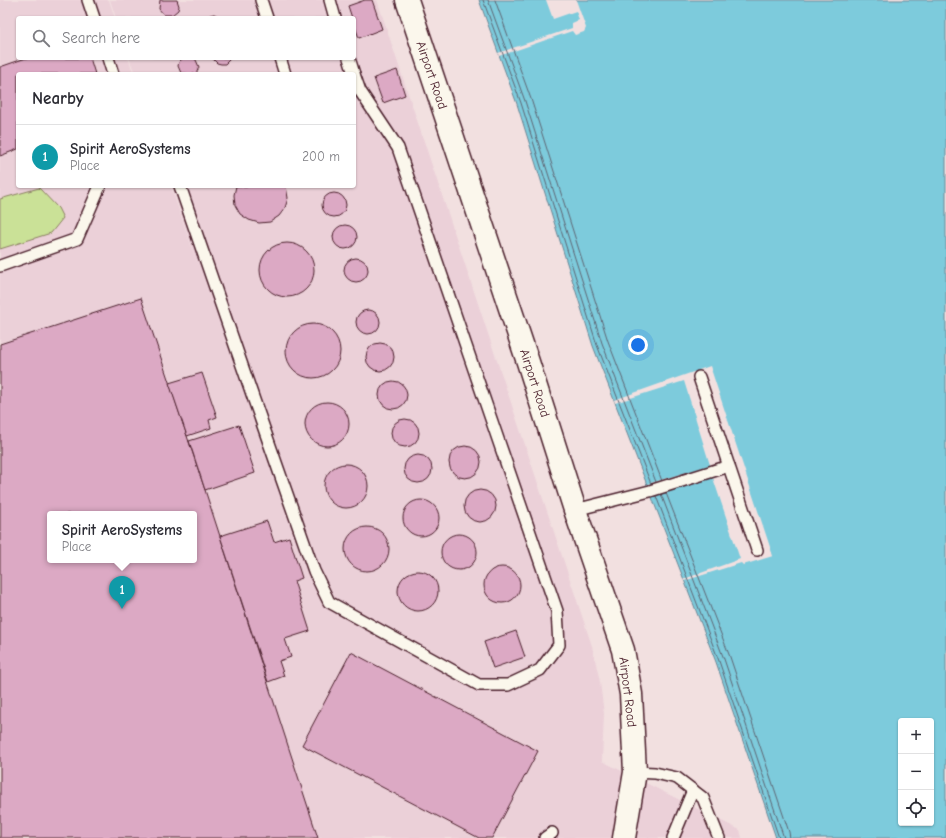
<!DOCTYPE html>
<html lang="en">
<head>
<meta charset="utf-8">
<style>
  :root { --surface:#fff; --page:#f2f2f3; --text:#2b2b33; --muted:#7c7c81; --line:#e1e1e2; --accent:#1a73e8 }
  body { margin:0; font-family:"Comic Neue",sans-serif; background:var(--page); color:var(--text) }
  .controls { position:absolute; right:12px; bottom:12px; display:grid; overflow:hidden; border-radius:4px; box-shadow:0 1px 3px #0004 }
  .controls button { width:36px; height:36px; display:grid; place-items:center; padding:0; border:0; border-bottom:1px solid var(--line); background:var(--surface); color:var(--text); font:20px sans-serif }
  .you { position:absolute; left:638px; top:345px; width:14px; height:14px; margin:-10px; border:3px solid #fff; border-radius:50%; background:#1a73e8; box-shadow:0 0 0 6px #1a73e833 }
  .badge { display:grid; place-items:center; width:26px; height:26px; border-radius:50%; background:var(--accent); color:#fff; font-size:13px; font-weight:700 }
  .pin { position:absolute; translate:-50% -33px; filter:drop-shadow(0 1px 2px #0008) }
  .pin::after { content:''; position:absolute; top:21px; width:14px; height:12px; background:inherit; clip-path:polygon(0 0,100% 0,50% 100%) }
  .popup { position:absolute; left:47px; top:511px; width:150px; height:52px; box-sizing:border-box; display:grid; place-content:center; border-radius:4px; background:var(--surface); filter:drop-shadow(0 1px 3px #0005); font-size:13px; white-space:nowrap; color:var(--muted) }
  .popup b { font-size:15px; color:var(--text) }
  .popup::after { content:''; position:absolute; left:50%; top:100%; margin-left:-8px; border:8px solid transparent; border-top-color:var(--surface) }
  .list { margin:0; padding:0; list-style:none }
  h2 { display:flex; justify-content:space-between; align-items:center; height:52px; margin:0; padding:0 16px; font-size:17px }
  h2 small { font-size:13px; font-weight:400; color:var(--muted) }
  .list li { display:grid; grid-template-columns:26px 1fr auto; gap:12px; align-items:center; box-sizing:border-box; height:64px; padding:0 16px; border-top:1px solid var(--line) }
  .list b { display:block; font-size:15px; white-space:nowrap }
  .list p { margin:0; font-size:13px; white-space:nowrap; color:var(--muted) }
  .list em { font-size:13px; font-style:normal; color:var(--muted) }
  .icon { flex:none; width:22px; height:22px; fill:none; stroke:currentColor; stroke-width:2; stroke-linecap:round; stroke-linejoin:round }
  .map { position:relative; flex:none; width:946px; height:838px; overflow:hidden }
  .search { position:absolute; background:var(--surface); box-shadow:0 1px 3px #0004; left:16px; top:16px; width:340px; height:44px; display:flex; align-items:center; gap:10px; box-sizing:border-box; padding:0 14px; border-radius:4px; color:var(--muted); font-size:15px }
  .panel { position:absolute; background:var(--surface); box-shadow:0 1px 3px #0004; left:16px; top:72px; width:340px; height:116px; border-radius:4px }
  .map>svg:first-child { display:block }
  .built { fill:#ebd0d8; fill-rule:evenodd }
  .green { fill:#cae197; stroke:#8a8061 }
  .water { fill:#7dcbdc; stroke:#698695; fill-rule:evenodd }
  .pier { fill:#f2e0e0 }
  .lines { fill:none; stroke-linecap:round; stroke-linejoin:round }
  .shore { stroke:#5e6472; stroke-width:1 }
  .building { fill:#dca9c4; stroke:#4a1f2b; fill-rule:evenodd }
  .service-casing { stroke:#4a1f2b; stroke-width:14 }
  .tertiary-casing { stroke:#4a1f2b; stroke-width:25 }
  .service { stroke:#fbf7ec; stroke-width:11 }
  .tertiary { stroke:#fbf7ec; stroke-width:22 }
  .labels { text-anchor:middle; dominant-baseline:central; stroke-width:3.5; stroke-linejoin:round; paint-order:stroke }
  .street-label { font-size:13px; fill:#4a1f2b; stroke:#fbf7ec }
</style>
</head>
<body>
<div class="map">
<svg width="946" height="838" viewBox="0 0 946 838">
  <rect width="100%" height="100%" fill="#f2e0e0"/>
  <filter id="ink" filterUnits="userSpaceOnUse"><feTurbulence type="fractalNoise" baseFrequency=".025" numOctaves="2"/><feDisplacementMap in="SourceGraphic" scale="8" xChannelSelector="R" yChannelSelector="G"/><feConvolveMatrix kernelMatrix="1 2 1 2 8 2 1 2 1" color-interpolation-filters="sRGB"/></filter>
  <g filter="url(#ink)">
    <path class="built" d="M0 0H109L115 18H18V58H128L134 74H18V186H171L198 266 172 186H354V74H135L129 58H354V18H116L110 0H377L592 646 600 682 604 714 602 761 740 830 742 838H0ZM50 514H194V560H50Z"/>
    <path class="green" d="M39 188 58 208 63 218 51 233 0 249V199Z"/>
    <path class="water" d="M479 0H946V838H776L716 662 593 346 517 104ZM901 721H931V823H901Z"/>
    <g class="pier">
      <path d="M546 0H576L586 28 584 32 575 35 572 31 499 56 498 53 572 28V23L579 20 576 11 553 19Z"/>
      <path d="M710 366 773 556 743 565 741 563 684 581V579L740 559 713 478 652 497 647 484 710 465 684 381 615 403 614 400Z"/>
    </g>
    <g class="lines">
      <g class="shore">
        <path d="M483 0 521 103 597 345 651 484"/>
        <path d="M488 0 525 101 602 343 656 482"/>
        <path d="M495 0 531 99 608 341 662 481"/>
        <path d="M666 493 730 657 789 832 790 838"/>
        <path d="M661 494 724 659 784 838"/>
        <path d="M656 496 719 661 779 838"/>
      </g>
    </g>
    <g class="building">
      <path d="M160 0H177L179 6 178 10 172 15H164L159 9Z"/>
      <path d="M365 0H372L382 29 359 38 354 24V18H352L348 6Z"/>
      <path d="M214 14 222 18H206L210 15Z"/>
      <path d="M26 58H90L95 74H18V149L0 156V67Z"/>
      <path d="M183 58H194L196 60 199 67 196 74 181 73 178 66 179 62Z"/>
      <path d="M212 58H231L225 64H221L217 63Z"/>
      <path d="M397 70 405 95 383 103 374 78Z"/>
      <path d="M236 186H286L288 198 285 208 279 216 270 222 259 223 249 220 240 214 235 205 234 195Z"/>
      <circle cx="334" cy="205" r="12"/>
      <circle cx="345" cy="237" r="12"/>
      <circle cx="287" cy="270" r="27"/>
      <circle cx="356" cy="270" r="12"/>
      <path d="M141 298 205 490 318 838H0V344ZM50 514H194V560H50Z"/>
      <circle cx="368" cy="322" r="12"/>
      <circle cx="313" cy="351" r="27"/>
      <circle cx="380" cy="357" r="14"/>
      <path d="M202 373 217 417 209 420 211 428 187 436 169 383Z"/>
      <circle cx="393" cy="395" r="14"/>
      <circle cx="327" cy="424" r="22"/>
      <circle cx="405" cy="433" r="14"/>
      <path d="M239 425 255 473 205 490 189 441Z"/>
      <circle cx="465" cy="462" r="16"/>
      <circle cx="418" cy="469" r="14"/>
      <circle cx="346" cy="486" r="22"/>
      <circle cx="480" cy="506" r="16"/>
      <circle cx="421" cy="518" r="18"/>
      <path d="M267 521 274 542 289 537 302 578 294 581 310 631 285 639 291 657 279 661 284 676 268 682 220 536Z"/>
      <circle cx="367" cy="549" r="22"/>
      <circle cx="459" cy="552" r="18"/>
      <circle cx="502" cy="585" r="18"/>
      <circle cx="418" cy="591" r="20"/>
      <path d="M516 631 525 657 493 668 484 642Z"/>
      <path d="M351 652 538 751 492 838H479L302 745Z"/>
    </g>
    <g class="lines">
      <defs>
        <g id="service">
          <path d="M88 0 94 18"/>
          <path d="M261 0 267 18"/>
          <path d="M330 0 335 18"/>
          <path d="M108 58 113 74"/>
          <path d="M280 58 285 74"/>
          <path d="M349 58 354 74"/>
          <path d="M180 186 254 400 314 571 329 602 479 685H508L540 670 559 645 557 611 398 148 360 91 354 74"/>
          <path d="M0 266 77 239 100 186"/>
          <path d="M699 377 757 550"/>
          <path d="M575 510 650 491 729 466"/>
          <path d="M635 772 655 773 677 778 703 798 719 838"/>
          <path d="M545 838 552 833"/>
          <path d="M673 838 693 790"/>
        </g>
        <path id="tertiary" d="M407 0 528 362 575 510 623 650 631 694 635 772 624 838"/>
      </defs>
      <use href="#service" class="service-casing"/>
      <use href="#tertiary" class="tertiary-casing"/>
      <use href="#service" class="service"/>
      <use href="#tertiary" class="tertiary"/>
    </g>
  </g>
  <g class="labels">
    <g class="street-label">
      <text transform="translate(432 75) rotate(71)">Airport Road</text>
      <text transform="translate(535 383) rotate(72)">Airport Road</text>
      <text transform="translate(628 692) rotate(83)">Airport Road</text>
    </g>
  </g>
</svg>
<div class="controls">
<button>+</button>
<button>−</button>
<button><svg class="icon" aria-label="locate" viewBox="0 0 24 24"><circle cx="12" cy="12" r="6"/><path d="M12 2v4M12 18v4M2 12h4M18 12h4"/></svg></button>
</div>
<div class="you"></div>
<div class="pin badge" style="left:122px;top:609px;background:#0f9aa8">1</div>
<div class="popup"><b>Spirit AeroSystems</b>Place</div>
<div class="search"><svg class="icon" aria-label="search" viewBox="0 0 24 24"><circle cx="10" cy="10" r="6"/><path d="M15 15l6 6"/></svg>Search here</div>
<section class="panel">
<h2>Nearby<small></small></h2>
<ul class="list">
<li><span class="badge" style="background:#0f9aa8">1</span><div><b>Spirit AeroSystems</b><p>Place</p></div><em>200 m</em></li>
</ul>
</section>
</div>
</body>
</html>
